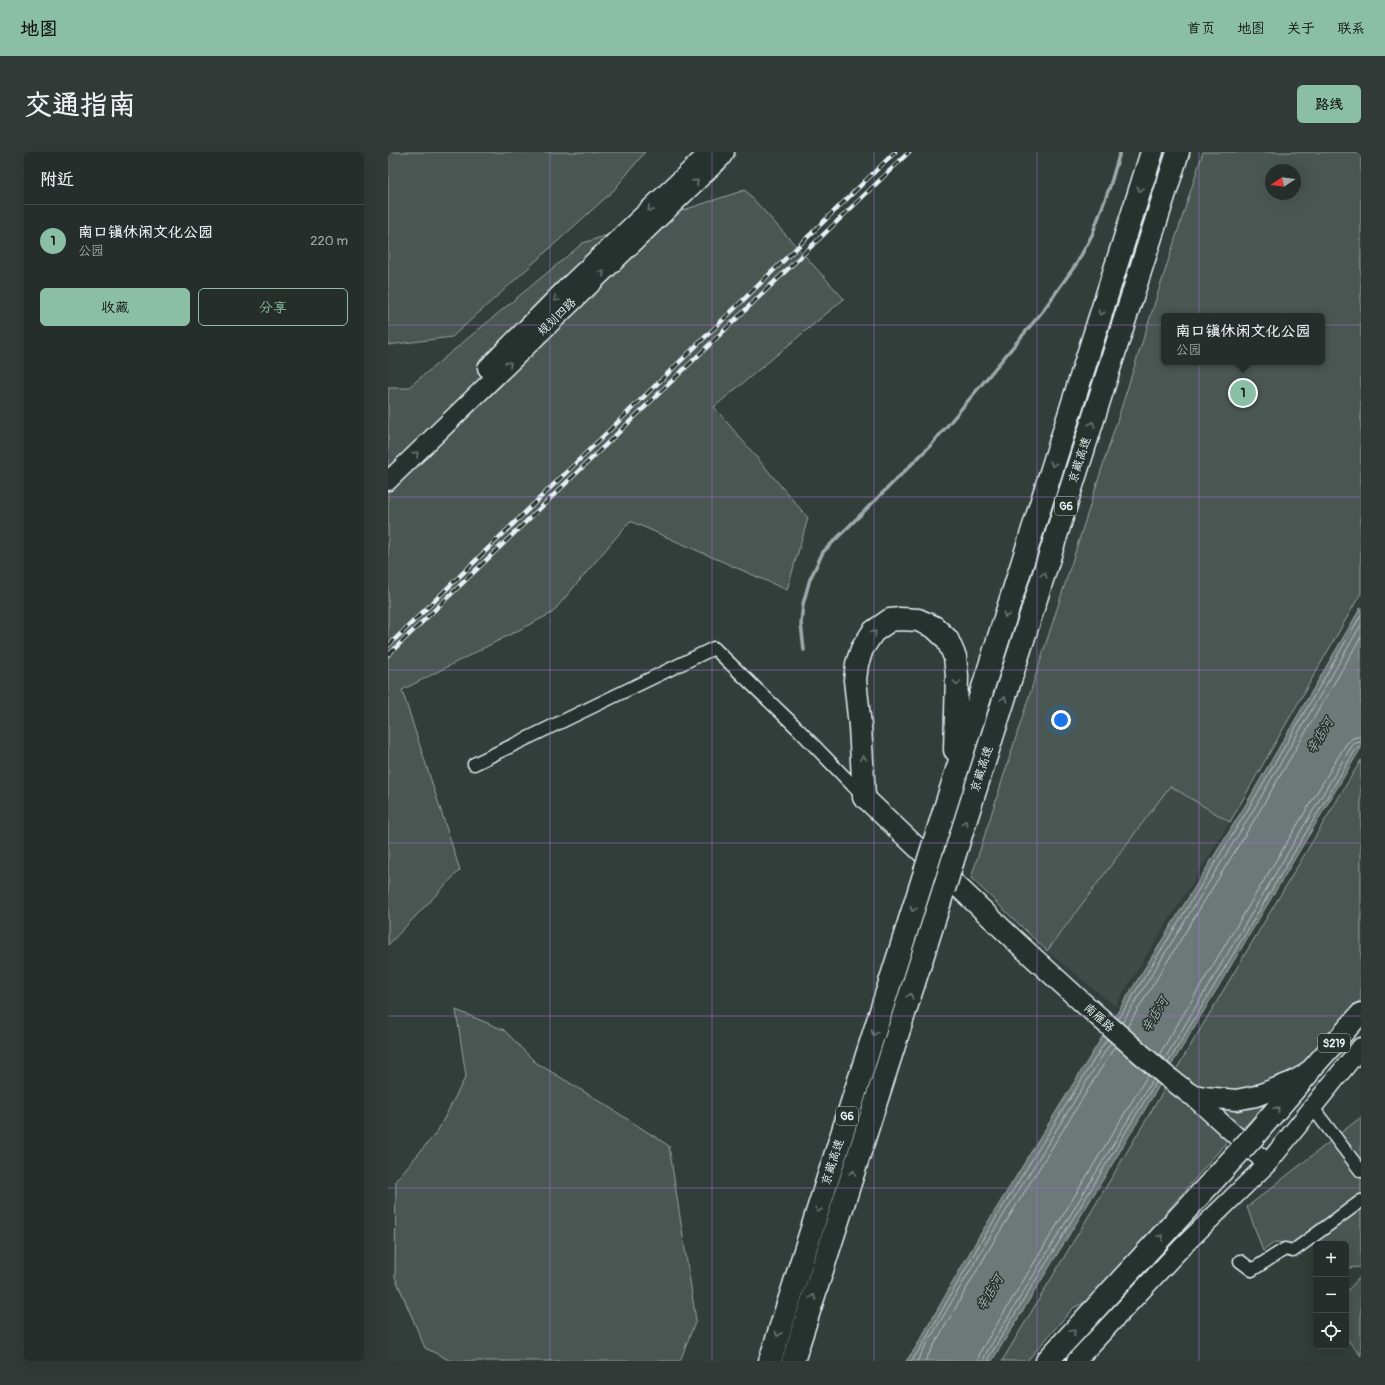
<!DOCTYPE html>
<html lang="zh">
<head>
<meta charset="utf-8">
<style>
  :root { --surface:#262e2b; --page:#323a37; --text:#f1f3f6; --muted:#a4a8a9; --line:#424a47; --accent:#8abfa5 }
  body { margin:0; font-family:Pangolin,"LXGW WenKai TC",sans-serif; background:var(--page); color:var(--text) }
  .controls { position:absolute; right:12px; bottom:12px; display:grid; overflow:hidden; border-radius:6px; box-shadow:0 4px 16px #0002 }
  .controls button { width:36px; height:36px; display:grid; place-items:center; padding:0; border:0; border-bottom:1px solid var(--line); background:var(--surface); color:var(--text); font:20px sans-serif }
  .compass { position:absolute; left:877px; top:12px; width:36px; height:36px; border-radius:50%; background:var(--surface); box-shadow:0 4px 16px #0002; rotate:257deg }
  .you { position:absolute; left:673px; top:568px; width:14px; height:14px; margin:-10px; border:3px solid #fff; border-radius:50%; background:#1a73e8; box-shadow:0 0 0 6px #1a73e833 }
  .badge { display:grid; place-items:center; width:26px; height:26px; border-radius:50%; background:var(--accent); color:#111; font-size:13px; font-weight:700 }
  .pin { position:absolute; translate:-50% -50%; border:2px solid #fff; box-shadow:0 1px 4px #0006 }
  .popup { position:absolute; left:773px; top:161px; width:164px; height:52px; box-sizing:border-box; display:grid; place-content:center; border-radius:6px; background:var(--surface); filter:drop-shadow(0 1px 3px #0005); font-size:13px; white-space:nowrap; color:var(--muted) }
  .popup b { font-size:15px; color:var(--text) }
  .popup::after { content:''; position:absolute; left:50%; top:100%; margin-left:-8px; border:8px solid transparent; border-top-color:var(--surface) }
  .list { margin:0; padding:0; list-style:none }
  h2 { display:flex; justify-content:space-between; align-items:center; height:52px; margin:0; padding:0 16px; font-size:17px }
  h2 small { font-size:13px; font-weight:400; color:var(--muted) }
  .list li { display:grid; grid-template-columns:26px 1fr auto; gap:12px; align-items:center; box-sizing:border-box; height:72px; padding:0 16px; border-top:1px solid var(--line) }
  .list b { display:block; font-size:15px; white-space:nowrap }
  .list p { margin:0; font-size:13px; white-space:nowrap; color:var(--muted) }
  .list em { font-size:13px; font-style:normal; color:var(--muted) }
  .actions { display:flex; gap:8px; padding:12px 16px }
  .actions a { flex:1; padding:9px 0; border:1px solid var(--accent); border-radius:6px; text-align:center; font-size:14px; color:var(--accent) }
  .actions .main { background:var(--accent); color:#111 }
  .icon { flex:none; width:22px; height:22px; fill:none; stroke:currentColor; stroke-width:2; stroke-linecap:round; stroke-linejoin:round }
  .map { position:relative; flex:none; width:973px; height:1209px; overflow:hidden; border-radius:6px }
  header { display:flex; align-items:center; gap:24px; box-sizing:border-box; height:56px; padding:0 20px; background:var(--accent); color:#111 }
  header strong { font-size:19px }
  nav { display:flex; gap:22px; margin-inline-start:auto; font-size:14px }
  .intro { display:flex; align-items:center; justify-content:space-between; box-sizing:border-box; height:96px; padding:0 24px }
  h1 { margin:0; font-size:28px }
  .button { padding:10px 18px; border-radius:6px; background:var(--accent); color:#111; font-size:14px; font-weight:700 }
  main { display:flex; gap:24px; padding:0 24px }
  aside { flex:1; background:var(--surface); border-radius:6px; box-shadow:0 4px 16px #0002 }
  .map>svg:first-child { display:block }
  .built { fill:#3f4b46 }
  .green { fill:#495651; stroke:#98a4a4; fill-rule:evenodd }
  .water { fill:#6d7978; stroke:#9ea9ab }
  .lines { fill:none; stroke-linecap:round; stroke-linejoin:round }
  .shore { stroke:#b7c1c5; stroke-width:1 }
  .stream { stroke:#9ea9ab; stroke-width:3.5 }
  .street-casing { stroke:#e8f1f8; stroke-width:15 }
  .secondary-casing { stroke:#e8f1f8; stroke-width:21 }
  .primary-casing { stroke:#e8f1f8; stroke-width:23 }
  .highway-casing { stroke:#e8f1f8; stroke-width:25 }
  .street { stroke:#26332d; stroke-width:12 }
  .secondary { stroke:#26332d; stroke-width:18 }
  .primary { stroke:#26332d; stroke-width:20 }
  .highway { stroke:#26332d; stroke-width:22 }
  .rail-casing { stroke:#e8f1f8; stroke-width:4.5 }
  .rail { stroke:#26332d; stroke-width:3; stroke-dasharray:9; stroke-linecap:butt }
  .highway-bridge-casing { stroke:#e8f1f8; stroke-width:25; stroke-linecap:butt }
  .highway-bridge { stroke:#26332d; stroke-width:22 }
  .oneway { stroke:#6a7674 }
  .grid { fill:none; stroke:#a171d3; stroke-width:1; stroke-opacity:0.55 }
  .labels { text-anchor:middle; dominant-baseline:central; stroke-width:3; stroke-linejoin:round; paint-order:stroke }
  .shield { fill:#26332d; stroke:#aeb8bb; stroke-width:1 }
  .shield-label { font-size:11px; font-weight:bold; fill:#e8f1f8 }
  .street-label { font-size:12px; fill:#e8f1f8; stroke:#26332d }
  .water-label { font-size:13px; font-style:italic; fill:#b1bbbe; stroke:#26332d }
</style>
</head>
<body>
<header>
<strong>地图</strong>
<nav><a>首页</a><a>地图</a><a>关于</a><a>联系</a></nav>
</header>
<div class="intro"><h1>交通指南</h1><a class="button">路线</a></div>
<main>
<aside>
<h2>附近<small></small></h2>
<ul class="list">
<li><span class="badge">1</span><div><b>南口镇休闲文化公园</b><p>公园</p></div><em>220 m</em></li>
</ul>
<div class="actions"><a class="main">收藏</a><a>分享</a></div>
</aside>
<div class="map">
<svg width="973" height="1209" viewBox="0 0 973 1209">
  <rect width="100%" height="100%" fill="#323e39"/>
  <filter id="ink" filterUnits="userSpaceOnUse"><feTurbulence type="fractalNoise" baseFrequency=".025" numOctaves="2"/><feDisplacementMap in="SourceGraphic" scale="8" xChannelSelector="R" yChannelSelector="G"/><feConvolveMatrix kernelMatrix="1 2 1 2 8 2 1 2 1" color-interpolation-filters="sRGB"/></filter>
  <g filter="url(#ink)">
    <path class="built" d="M782 634 842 670 727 854 659 799Z"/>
    <g class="green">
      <path d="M0 0H257L225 39 64 185 0 193Z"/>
      <path d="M815 0H973V441L842 670 782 634 659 799 583 726ZM883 18H907V42H883ZM776 164H934V210H776Z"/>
      <path d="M357 38 456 147 326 255 420 366 399 438 242 369 164 461 14 538 72 718 0 793V236H20L195 91Z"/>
      <path d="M973 608V847L860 971 835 994 704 1147 685 1156 639 1209H614Z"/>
      <path d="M68 858 116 878 147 910 210 948 281 994 308 1168 292 1209H63L37 1196 7 1125 8 1028 49 980 78 924Z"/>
      <path d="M973 965V1115L958 1116V1092H928V1096L926 1093 887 1090 875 1099 859 1055Z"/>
      <path d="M973 1124V1204L958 1186V1140Z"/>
    </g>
    <path class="water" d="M973 455V596L722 1016 604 1209H518L528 1195 590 1086 855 657Z"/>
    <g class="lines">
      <g class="shore">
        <path d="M730 868 859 659 973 463"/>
        <path d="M734 871 863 662 973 473"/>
        <path d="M739 875 868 665 973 485"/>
        <path d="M771 903 958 592 965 586 973 584"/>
        <path d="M776 908 963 595 967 591 973 590"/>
        <path d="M780 911 968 597 973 595"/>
        <path d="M523 1209 532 1197 594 1088 719 887"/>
        <path d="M529 1209 598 1091 723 890"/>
        <path d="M537 1209 603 1094 727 894"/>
        <path d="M590 1209 592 1200 760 923"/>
        <path d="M596 1209 597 1203 765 927"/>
        <path d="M601 1209V1205L768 930"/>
      </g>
      <path class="stream" d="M416 498 413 471 415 452 422 427 435 400 544 292 654 160 689 111 704 83 722 34 732 0"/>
      <defs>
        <g id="street">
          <path d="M86 612 326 496 409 576 475 644"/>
          <path d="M924 955 973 1019"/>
          <path d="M852 1109 864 1118 897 1097 905 1099 973 1049"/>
        </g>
        <g id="secondary">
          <path d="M99 216 177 137 315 6 320 0"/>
          <path d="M0 329 333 6 337 0"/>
          <path d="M802 942 867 1001 880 1011"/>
          <path d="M688 1209 795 1094 880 1011 973 895"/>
        </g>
        <path id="primary" d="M476 645 624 786 695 851 777 923 802 942 816 945 848 948 868 944 904 930 920 921 973 861"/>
        <g id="highway">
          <path d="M476 645 472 574 467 528 469 512 474 497 485 480 502 468 512 467 530 468 546 475 559 487 567 505 569 524 567 598"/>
          <path d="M546 691 764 0"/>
          <path d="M565 708 790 0"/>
          <path d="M864 986 920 921"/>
          <path d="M382 1209 537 720"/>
          <path d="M405 1209 556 737"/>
          <path d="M659 1209 853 998"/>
        </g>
      </defs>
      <use href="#street" class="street-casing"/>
      <use href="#secondary" class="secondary-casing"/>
      <use href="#primary" class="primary-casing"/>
      <use href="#highway" class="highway-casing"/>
      <use href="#street" class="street"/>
      <use href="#secondary" class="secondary"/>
      <use href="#primary" class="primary"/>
      <use href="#highway" class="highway"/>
      <defs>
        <g id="rail">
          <path d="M0 494 507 0"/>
          <path d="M0 503 521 0"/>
        </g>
      </defs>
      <use href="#rail" class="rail-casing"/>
      <use href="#rail" class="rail"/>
      <defs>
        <g id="highway-bridge">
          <path d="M537 720 546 691"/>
          <path d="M556 737 565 708"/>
          <path d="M853 998 864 986"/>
        </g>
      </defs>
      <use href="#highway-bridge" class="highway-bridge-casing"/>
      <use href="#highway-bridge" class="highway-bridge"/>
    </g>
    <defs><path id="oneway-chevron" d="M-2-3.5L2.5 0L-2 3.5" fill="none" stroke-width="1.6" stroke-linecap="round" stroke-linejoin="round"/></defs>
    <g class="oneway">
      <use href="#oneway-chevron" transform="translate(308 30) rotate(-44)"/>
      <use href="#oneway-chevron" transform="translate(752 37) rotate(107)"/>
      <use href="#oneway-chevron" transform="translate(262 57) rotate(136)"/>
      <use href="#oneway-chevron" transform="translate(214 121) rotate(-44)"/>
      <use href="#oneway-chevron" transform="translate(168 147) rotate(135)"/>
      <use href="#oneway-chevron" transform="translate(713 161) rotate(107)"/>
      <use href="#oneway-chevron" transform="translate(121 212) rotate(-44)"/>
      <use href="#oneway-chevron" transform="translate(704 272) rotate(-72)"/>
      <use href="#oneway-chevron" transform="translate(28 302) rotate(-44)"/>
      <use href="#oneway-chevron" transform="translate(665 312) rotate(107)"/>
      <use href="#oneway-chevron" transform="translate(656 423) rotate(-72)"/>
      <use href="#oneway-chevron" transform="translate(618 463) rotate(107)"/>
      <use href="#oneway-chevron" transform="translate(486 481) rotate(-46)"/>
      <use href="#oneway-chevron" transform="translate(569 531) rotate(91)"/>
      <use href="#oneway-chevron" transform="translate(616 547) rotate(-72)"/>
      <use href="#oneway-chevron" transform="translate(475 606) rotate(-94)"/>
      <use href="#oneway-chevron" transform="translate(577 671) rotate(-72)"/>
      <use href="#oneway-chevron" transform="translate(525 757) rotate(108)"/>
      <use href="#oneway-chevron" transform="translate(522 844) rotate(-72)"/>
      <use href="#oneway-chevron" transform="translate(486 881) rotate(108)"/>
      <use href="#oneway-chevron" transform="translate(889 957) rotate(-49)"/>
      <use href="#oneway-chevron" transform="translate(465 1021) rotate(-72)"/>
      <use href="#oneway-chevron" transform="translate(430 1058) rotate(108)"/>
      <use href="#oneway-chevron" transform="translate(773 1085) rotate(-47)"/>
      <use href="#oneway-chevron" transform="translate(425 1145) rotate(-72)"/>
      <use href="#oneway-chevron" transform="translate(685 1180) rotate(-47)"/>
      <use href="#oneway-chevron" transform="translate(390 1182) rotate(108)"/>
    </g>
  </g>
  <path class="grid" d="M162 0V1209M324 0V1209M486 0V1209M649 0V1209M811 0V1209M0 173H973M0 345H973M0 518H973M0 691H973M0 864H973M0 1036H973"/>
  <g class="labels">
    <g class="shield">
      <rect x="667" y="345" width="22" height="18" rx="3"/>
      <rect x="930" y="882" width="32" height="18" rx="3"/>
      <rect x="448" y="955" width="22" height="18" rx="3"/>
    </g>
    <g class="shield-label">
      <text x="678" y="354">G6</text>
      <text x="946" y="891">S219</text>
      <text x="459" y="964">G6</text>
    </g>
    <g class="street-label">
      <text transform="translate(169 165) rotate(-44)">规划四路</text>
      <text transform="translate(692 308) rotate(-72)">京藏高速</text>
      <text transform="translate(594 617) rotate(-72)">京藏高速</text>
      <text transform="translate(711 866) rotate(42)">南雁路</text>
      <text transform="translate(445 1010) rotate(-72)">京藏高速</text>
    </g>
    <g class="water-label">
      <text transform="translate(932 584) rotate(-59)">辛店河</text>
      <text transform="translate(767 863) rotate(-59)">辛店河</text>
      <text transform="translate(602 1141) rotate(-59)">辛店河</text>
    </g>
  </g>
</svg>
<div class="controls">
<button>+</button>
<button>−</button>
<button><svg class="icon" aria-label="locate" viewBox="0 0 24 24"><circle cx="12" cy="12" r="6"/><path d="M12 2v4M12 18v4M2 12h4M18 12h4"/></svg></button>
</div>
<svg class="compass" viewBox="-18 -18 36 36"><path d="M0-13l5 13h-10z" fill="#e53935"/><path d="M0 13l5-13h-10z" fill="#a4a8a9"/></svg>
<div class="you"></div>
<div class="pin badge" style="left:855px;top:241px">1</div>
<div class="popup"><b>南口镇休闲文化公园</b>公园</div>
</div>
</main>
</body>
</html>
